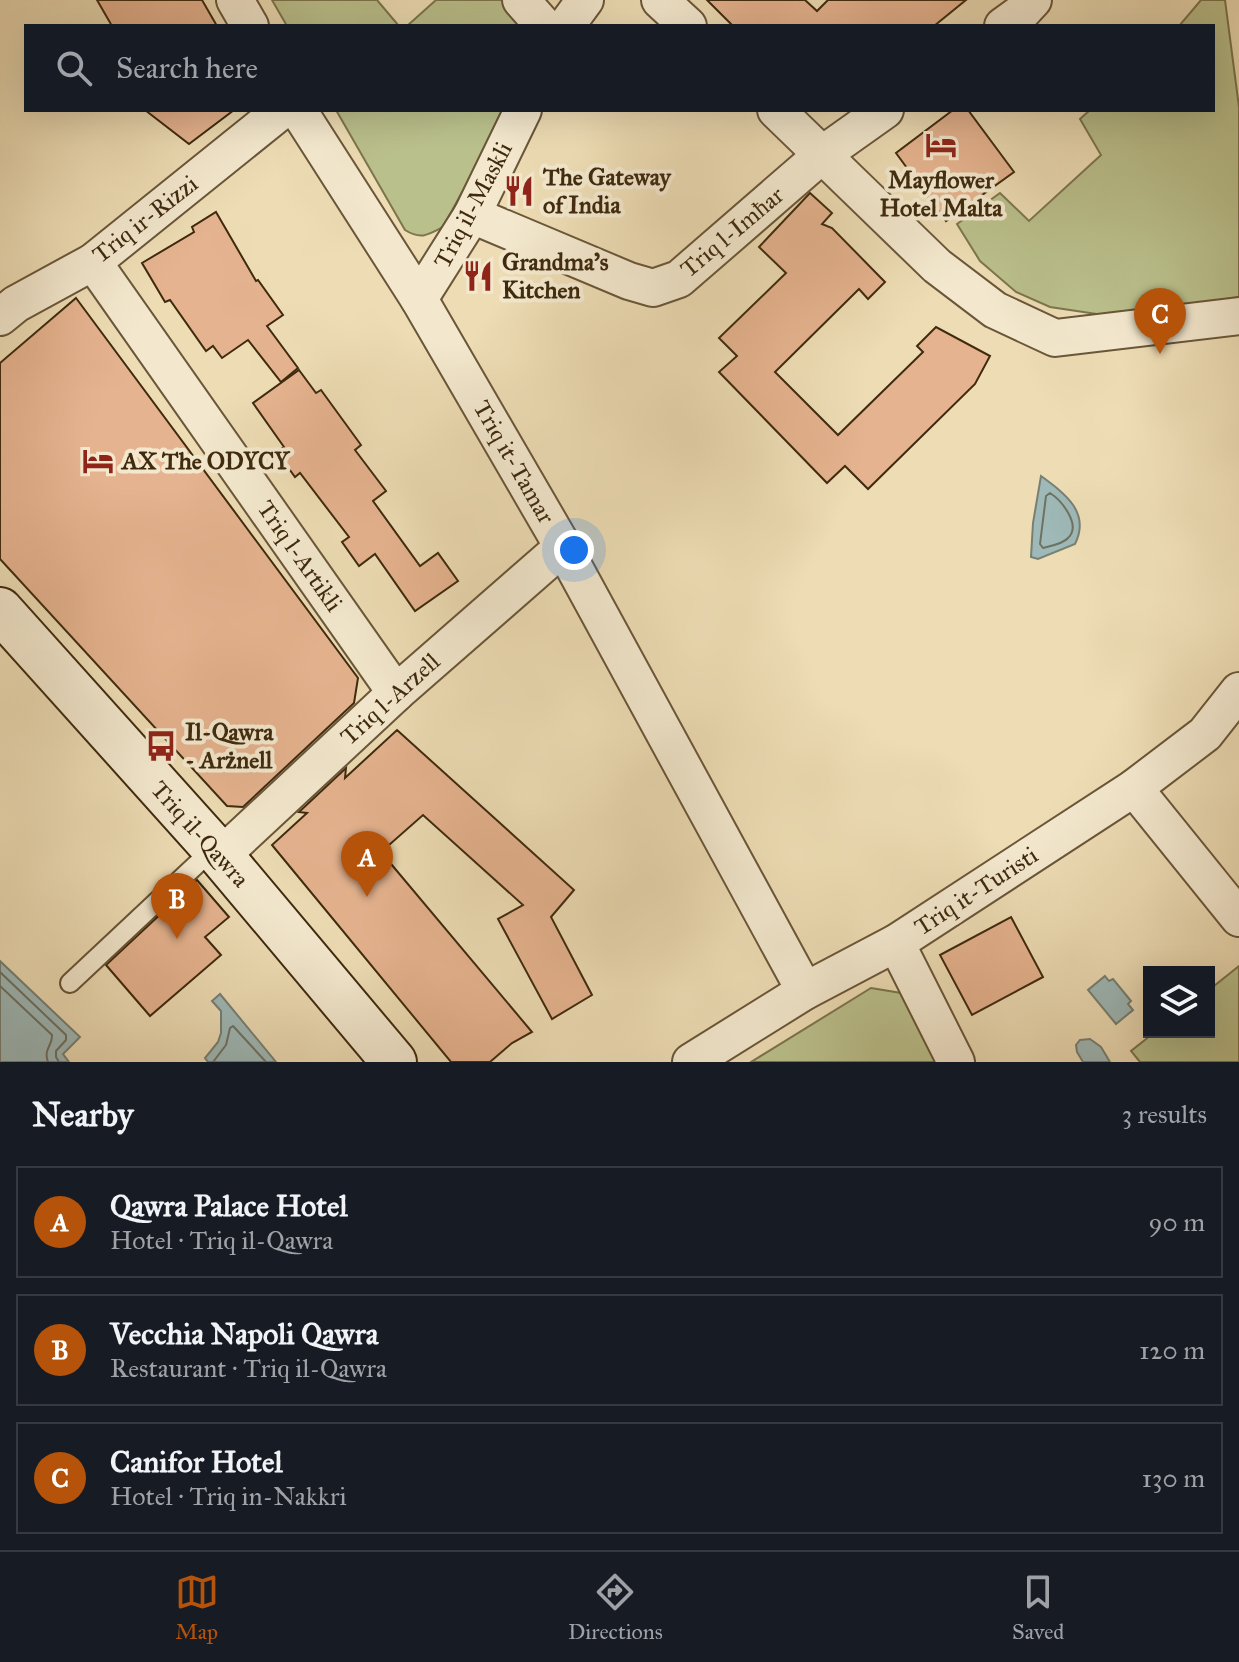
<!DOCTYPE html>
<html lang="en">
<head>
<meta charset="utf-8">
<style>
  :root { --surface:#171b24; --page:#20242c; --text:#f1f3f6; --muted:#9ea1a6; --line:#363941; --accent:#b45309 }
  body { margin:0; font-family:"IM FELL Great Primer",serif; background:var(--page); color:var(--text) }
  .controls { position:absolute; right:24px; bottom:24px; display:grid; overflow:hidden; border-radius:0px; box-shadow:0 8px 32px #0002 }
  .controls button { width:72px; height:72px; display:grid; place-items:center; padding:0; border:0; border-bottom:2px solid var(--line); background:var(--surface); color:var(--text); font:40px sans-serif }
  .you { position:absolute; left:574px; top:550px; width:28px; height:28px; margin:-20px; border:6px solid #fff; border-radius:50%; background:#1a73e8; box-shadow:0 0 0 12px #1a73e833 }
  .badge { display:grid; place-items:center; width:52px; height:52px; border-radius:50%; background:var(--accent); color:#fff; font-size:26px; font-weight:700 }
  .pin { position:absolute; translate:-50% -66px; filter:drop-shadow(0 2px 4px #0008) }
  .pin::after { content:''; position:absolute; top:42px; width:28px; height:24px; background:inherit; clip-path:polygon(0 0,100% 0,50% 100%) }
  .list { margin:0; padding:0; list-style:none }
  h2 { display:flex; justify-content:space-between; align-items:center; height:104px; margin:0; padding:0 32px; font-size:34px }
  h2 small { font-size:26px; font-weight:400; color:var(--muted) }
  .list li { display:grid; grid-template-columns:52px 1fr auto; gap:24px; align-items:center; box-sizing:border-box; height:112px; margin:0 16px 16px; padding:0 16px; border:2px solid var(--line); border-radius:0px }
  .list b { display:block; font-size:30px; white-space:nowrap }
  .list p { margin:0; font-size:26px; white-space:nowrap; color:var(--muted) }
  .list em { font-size:26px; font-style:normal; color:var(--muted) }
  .icon { flex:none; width:44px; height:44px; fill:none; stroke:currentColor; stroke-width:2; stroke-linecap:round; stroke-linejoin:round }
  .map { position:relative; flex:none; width:1239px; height:1062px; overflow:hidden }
  .search { position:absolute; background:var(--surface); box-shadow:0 8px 32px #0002; left:24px; right:24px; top:24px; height:88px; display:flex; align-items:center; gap:20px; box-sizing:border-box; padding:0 28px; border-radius:0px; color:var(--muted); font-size:30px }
  .sheet { height:488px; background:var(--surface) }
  nav { display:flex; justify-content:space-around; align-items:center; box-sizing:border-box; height:112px; border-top:2px solid var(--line); background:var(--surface); font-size:22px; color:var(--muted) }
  nav a { display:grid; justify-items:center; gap:4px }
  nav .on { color:var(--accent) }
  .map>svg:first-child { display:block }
  .green { fill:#bac08c; stroke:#7c754d; stroke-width:2 }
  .water { fill:#9eb9b8; stroke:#788074; stroke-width:2 }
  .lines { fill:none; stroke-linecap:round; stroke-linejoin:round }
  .shore { stroke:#6e7263; stroke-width:2 }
  .building { fill:#e5b38f; stroke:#3f2a0e; stroke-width:2 }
  .lane-casing { stroke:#6a5638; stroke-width:22 }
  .street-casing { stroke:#6a5638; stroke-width:40 }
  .secondary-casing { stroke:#3f2a0e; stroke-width:48 }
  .lane { stroke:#f3e8ce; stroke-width:18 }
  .street { stroke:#f3e8ce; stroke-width:36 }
  .secondary { stroke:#f3e8ce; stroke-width:44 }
  .labels { text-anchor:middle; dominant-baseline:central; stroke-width:8; stroke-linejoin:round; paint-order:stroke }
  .poi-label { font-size:24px; font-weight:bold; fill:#3f2a0e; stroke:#f3e8ce; text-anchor:start }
  .street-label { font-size:24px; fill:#3f2a0e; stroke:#f3e8ce }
</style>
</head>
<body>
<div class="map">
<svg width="1239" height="1062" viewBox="0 0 1239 1062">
  <rect width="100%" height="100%" fill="#eddcb4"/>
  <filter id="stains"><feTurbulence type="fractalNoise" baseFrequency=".0025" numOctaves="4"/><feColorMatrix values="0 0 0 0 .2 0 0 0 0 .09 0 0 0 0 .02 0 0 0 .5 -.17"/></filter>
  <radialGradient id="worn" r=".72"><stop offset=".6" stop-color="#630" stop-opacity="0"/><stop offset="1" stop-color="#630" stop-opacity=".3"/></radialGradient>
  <g class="green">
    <path d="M272 0H377L399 26H287Z"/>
    <path d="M436 0H508L530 26H407Z"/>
    <path d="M1201 0H1225L1239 107V297L1110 316 1050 307 1016 292 980 261 957 224 1000 193 1029 221 1101 155 1080 119 1090 110H1213V26H1179Z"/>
    <path d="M336 110H507L443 227C428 235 421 240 405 230Z"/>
    <path d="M1239 966V1062H1140L1131 1051 1155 1032H1209V990Z"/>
    <path d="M871 988 901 993 937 1062H751Z"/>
  </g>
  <g class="water">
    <path d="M1041 476C1064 493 1091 512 1075 544L1038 559 1031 557 1033 523Z"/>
    <path d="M0 961 80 1037 63 1054 69 1062H0Z"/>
    <path d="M1105 976 1109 981 1113 979 1131 1001 1128 1004 1133 1010 1116 1024 1088 990Z"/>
    <path d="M220 994 276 1062H208L205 1058 218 1042 221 1033V1011L212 1001Z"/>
    <path d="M1090 1039 1101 1047 1110 1062H1083L1077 1052 1076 1045 1080 1040Z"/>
  </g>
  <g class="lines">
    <g class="shore">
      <path d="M1050 493C1061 500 1082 525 1068 538 1063 544 1050 546 1043 548L1040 544 1046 496Z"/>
      <path d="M0 972 66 1035V1040L56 1051V1057L59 1062"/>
      <path d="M0 986 52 1035C53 1045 43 1049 48 1062"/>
      <path d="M213 1062 226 1045 230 1028 233 1026 266 1062"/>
    </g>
  </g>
  <g class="building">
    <path d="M97 0H202L217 26H112Z"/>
    <path d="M707 0H805L817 11 828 0H966L934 26H733Z"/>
    <path d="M145 110H234L189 144Z"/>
    <path d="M953 110H968L1014 172 946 221 896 153Z"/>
    <path d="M810 193 832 213 822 224 832 228 885 282 868 299 859 289 775 372 838 435 923 352 917 346 936 327 990 356 975 384 868 489 845 466 827 483 719 372 737 356 719 338 786 273 759 247Z"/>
    <path d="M216 212 256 281 258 280 283 315 267 326 298 368 281 382 248 340 222 358 213 346 206 351 170 300 165 302 142 263 194 232 192 227Z"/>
    <path d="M76 298 358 678 354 703 243 807 227 806 0 559V363Z"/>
    <path d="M299 370 316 393 321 390 361 445 355 450 386 491 373 501 420 566 438 553 458 581 415 611 375 554 359 566 342 542 349 537 300 473 295 477 277 452 284 447 253 403Z"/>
    <path d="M397 730 574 890 551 917 592 995 552 1019 498 919 523 905 423 815 381 852 532 1032 512 1043 490 1062H451L272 845 307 813 299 812 346 768 345 778Z"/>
    <path d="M197 880 229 917 205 937 221 955 150 1016 106 965Z"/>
    <path d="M1011 917 1043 977 972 1015 940 955Z"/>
  </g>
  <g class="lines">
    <defs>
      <path id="lane" d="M70 983 213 849"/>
      <g id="street">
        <path d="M235 0 250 26"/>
        <path d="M521 0 544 26"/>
        <path d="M660 0 688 26"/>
        <path d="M566 26 585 0"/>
        <path d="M1003 26 1021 13 1033 0"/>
        <path d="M298 110 419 299 563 547 805 991"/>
        <path d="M776 110 937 266 995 310 1055 338 1239 316"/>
        <path d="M472 215 629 281 653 288 679 279 823 154 885 110"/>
        <path d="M93 262 396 693"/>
        <path d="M419 299 472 215 523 110"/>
        <path d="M0 317 16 304 93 262 282 110"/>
        <path d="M1134 788 1239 918"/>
        <path d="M221 856 396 693 563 547"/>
        <path d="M896 943 956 1062"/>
        <path d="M691 1062 805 991 896 943 1134 788 1205 734 1239 691"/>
      </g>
      <path id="secondary" d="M0 610 221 856 394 1062"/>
    </defs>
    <use href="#lane" class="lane-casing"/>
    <use href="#street" class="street-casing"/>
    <use href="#secondary" class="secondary-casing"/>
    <use href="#lane" class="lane"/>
    <use href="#street" class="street"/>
    <use href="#secondary" class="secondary"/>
  </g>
  <defs>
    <symbol id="hotel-bare" viewBox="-9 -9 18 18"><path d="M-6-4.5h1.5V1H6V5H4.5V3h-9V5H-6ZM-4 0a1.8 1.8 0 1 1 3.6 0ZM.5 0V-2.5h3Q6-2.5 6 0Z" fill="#8f2418" stroke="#f3e8ce" stroke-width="2.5" paint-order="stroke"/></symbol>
    <symbol id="restaurant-bare" viewBox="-9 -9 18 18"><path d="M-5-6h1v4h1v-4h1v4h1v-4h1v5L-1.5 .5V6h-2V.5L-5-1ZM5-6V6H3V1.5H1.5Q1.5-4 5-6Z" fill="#8f2418" stroke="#f3e8ce" stroke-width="2.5" paint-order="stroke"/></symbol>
    <symbol id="bus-bare" viewBox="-9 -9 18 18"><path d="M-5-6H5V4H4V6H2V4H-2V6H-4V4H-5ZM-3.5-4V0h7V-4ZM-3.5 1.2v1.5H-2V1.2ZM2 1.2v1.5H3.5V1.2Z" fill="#8f2418" stroke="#f3e8ce" stroke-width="2.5" paint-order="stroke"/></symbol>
  </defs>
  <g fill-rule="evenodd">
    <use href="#hotel-bare" x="919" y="123" width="44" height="44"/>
    <use href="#restaurant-bare" x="497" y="169" width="44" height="44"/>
    <use href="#restaurant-bare" x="456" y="254" width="44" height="44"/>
    <use href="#hotel-bare" x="76" y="439" width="44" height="44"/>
    <use href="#bus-bare" x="139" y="724" width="44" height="44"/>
  </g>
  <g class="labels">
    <g class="poi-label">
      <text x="543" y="177">The Gateway<tspan x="543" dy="28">of India</tspan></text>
      <text x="941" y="180" text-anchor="middle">Mayflower<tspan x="941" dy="28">Hotel Malta</tspan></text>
      <text x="502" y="262">Grandma's<tspan x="502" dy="28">Kitchen</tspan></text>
      <text x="122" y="461">AX The ODYCY</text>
      <text x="185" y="732">Il-Qawra<tspan x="185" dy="28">- Arżnell</tspan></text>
    </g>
    <g class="street-label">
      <text transform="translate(473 205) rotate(-62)">Triq il-Maskli</text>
      <text transform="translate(145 219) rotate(-38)">Triq ir-Rizzi</text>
      <text transform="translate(732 232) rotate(-40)">Triq l-Imħar</text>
      <text transform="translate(514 462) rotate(60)">Triq it-Tamar</text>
      <text transform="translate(300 556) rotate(55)">Triq l-Artikli</text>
      <text transform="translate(390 699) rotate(-42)">Triq l-Arzell</text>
      <text transform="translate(200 834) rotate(48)">Triq il-Qawra</text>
      <text transform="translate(976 891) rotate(-33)">Triq it-Turisti</text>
    </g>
  </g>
  <rect width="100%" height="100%" filter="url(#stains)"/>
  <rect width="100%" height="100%" fill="url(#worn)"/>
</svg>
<div class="controls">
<button><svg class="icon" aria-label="layers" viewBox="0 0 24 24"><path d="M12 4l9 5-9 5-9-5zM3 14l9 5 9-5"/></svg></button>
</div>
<div class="you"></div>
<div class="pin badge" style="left:367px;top:897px">A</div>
<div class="pin badge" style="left:177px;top:939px">B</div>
<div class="pin badge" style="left:1160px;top:354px">C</div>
<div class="search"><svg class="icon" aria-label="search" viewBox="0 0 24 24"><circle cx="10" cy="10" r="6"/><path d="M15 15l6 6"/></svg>Search here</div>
</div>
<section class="sheet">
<h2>Nearby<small>3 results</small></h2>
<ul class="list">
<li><span class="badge">A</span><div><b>Qawra Palace Hotel</b><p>Hotel · Triq il-Qawra</p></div><em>90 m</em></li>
<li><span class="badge">B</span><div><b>Vecchia Napoli Qawra</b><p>Restaurant · Triq il-Qawra</p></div><em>120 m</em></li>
<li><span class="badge">C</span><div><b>Canifor Hotel</b><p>Hotel · Triq in-Nakkri</p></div><em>130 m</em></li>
</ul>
</section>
<nav>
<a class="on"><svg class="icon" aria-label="map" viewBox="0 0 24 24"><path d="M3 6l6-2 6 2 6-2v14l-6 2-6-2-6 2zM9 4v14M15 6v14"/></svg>Map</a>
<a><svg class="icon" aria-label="directions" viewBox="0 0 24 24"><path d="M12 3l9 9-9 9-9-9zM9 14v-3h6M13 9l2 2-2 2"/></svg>Directions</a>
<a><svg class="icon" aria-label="saved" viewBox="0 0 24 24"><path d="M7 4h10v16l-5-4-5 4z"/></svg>Saved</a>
</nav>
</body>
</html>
